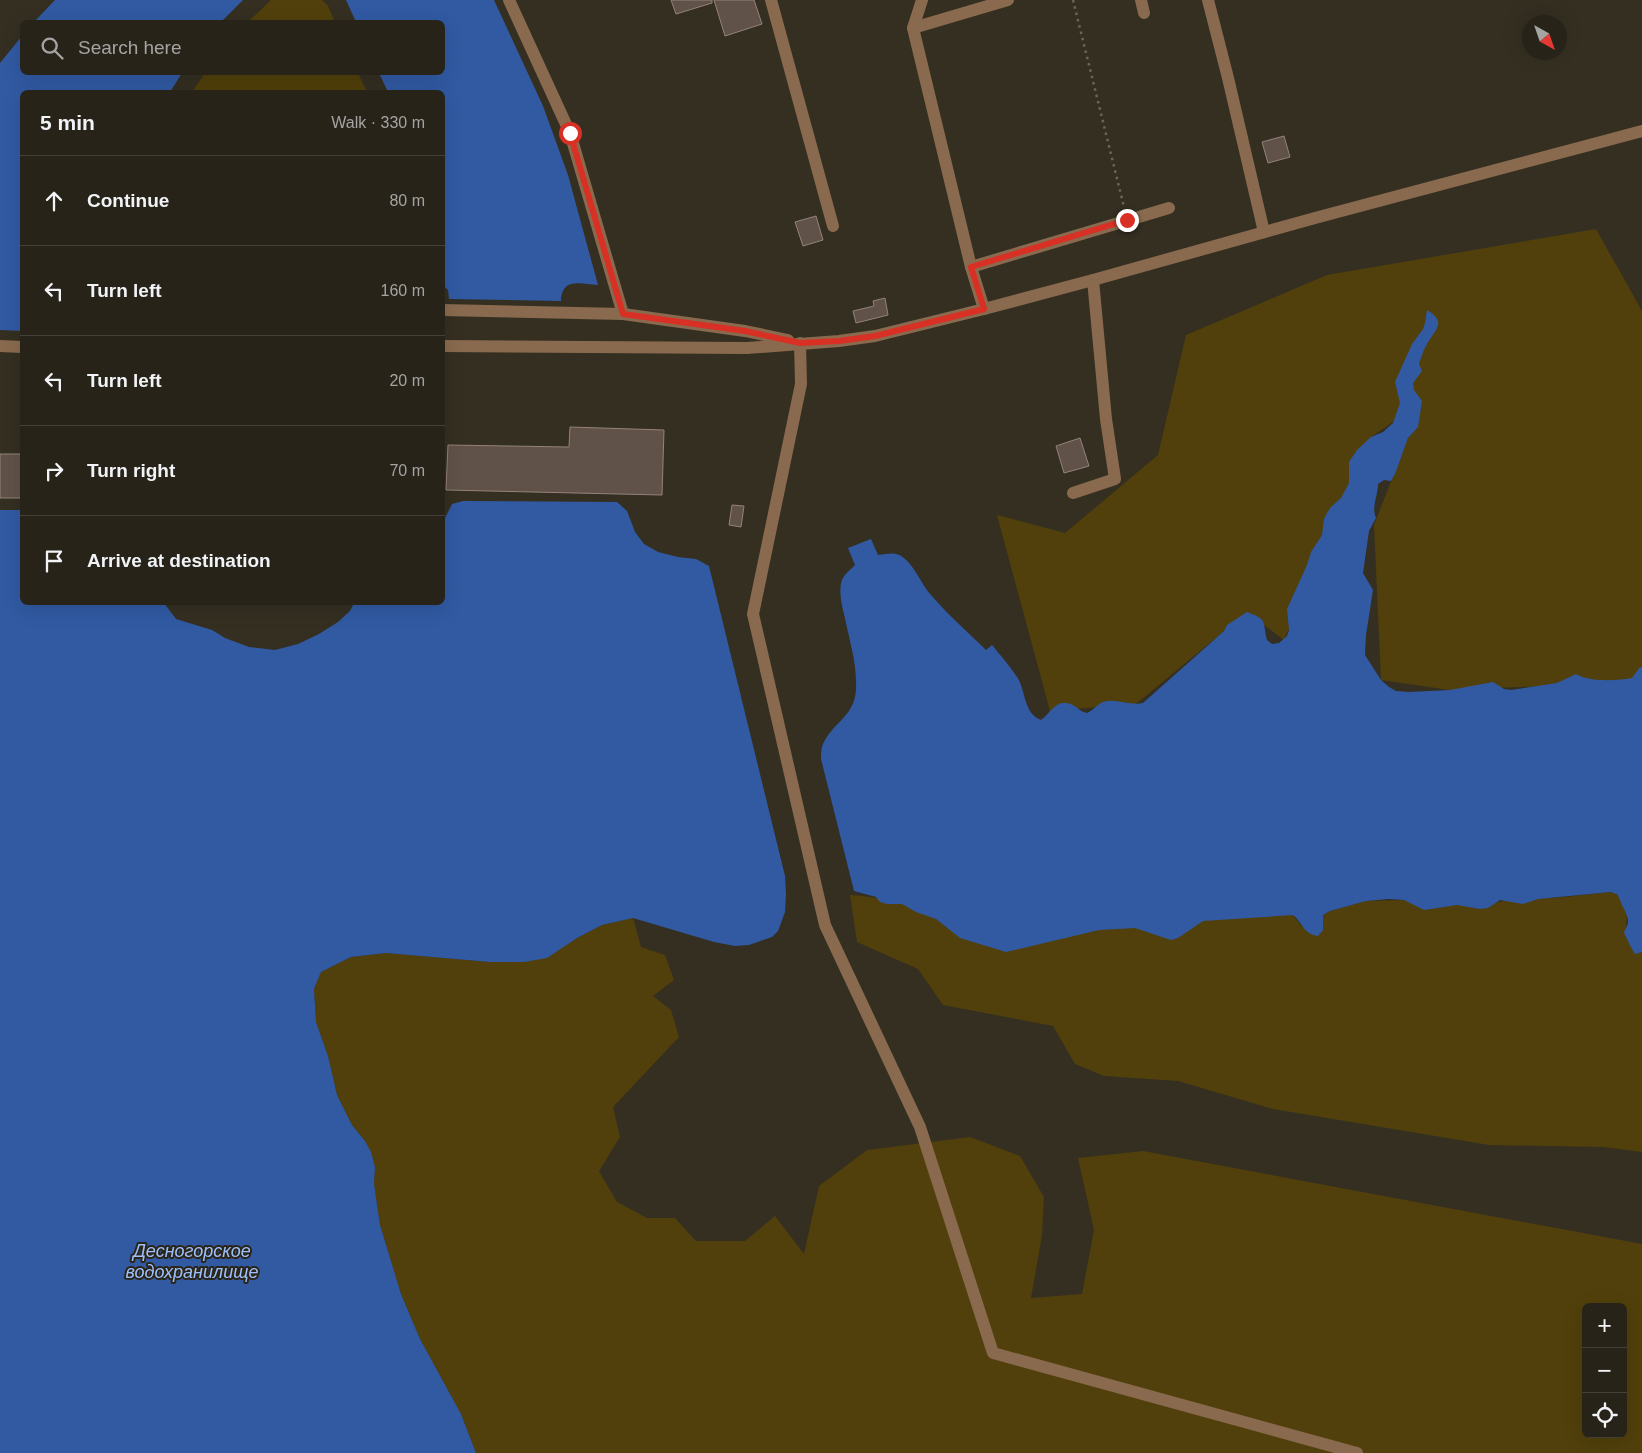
<!DOCTYPE html>
<html lang="en">
<head>
<meta charset="utf-8">
<style>
  :root { --surface:#272319; --page:#332f26; --text:#f1f3f6; --muted:#a4a4a2; --line:#434038 }
  body { margin:0; font-family:Helvetica,sans-serif; background:var(--page); color:var(--text) }
  .controls { position:absolute; right:15px; bottom:15px; display:grid; overflow:hidden; border-radius:8px; box-shadow:0 5px 20px #0002 }
  .controls button { width:45px; height:45px; display:grid; place-items:center; padding:0; border:0; border-bottom:1px solid var(--line); background:var(--surface); color:var(--text); font:25px sans-serif }
  .compass { position:absolute; left:1522px; top:15px; width:45px; height:45px; border-radius:50%; background:var(--surface); box-shadow:0 5px 20px #0002; rotate:140deg }
  .stop { position:absolute; width:15px; height:15px; margin:-11px; border:4px solid #d93025; border-radius:50%; background:#fff }
  .stop.end { background:#d93025; border-color:#fff; box-shadow:0 1px 5px #0008 }
  .list { margin:0; padding:0; list-style:none }
  h2 { display:flex; justify-content:space-between; align-items:center; height:65px; margin:0; padding:0 20px; font-size:21px }
  h2 small { font-size:16px; font-weight:400; color:var(--muted) }
  .list li { display:grid; grid-template-columns:32px 1fr auto; gap:15px; align-items:center; box-sizing:border-box; height:90px; padding:0 20px; border-top:1px solid var(--line) }
  .list b { display:block; font-size:19px; white-space:nowrap }
  .list em { font-size:16px; font-style:normal; color:var(--muted) }
  .icon { flex:none; width:28px; height:28px; fill:none; stroke:currentColor; stroke-width:2; stroke-linecap:round; stroke-linejoin:round }
  .map { position:relative; flex:none; width:1642px; height:1453px; overflow:hidden }
  .search { position:absolute; background:var(--surface); box-shadow:0 5px 20px #0002; left:20px; top:20px; width:425px; height:55px; display:flex; align-items:center; gap:12px; box-sizing:border-box; padding:0 18px; border-radius:8px; color:var(--muted); font-size:19px }
  .panel { position:absolute; background:var(--surface); box-shadow:0 5px 20px #0002; left:20px; top:90px; width:425px; height:515px; border-radius:8px }
  .map>svg:first-child { display:block }
  .green { fill:#51400b; fill-rule:evenodd }
  .water { fill:#315aa3 }
  .building { fill:#615249; stroke:#938379 }
  .lines { fill:none; stroke-linecap:round; stroke-linejoin:round }
  .path { stroke:#696558; stroke-width:2.5; stroke-dasharray:2.5 4; stroke-linecap:butt }
  .minor { stroke:#896a4e; stroke-width:12 }
  .route { stroke:#d93025; stroke-width:6 }
  .labels { text-anchor:middle; dominant-baseline:central; stroke-width:4; stroke-linejoin:round; paint-order:stroke }
  .water-label { font-size:18px; font-style:italic; fill:#9cc0fc; stroke:#2a2518 }
</style>
</head>
<body>
<div class="map">
<svg width="1642" height="1453" viewBox="0 0 1642 1453">
  <rect width="100%" height="100%" fill="#342f21"/>
  <g class="green">
    <path d="M271 0H322L328 6 335 22H248Z"/>
    <path d="M205 73H358L367 92H192Z"/>
    <path d="M1596 229 1642 311V682L1450 690 1381 680 1374 525 1422 402 1371 437 1284 640 1247 612 1136 704 1050 711 997 515 1065 533 1158 455 1186 335 1327 275Z"/>
    <path d="M1611 892 1618 895 1627 914 1626 927 1642 931V1152L1603 1147 1489 1145 1273 1109 1178 1081 1104 1076 1075 1064 1053 1026 943 1005 918 969 857 942 850 895C886 898 920 903 947 928L1212 904 1293 915 1302 927 1330 911 1366 901 1404 900 1494 903 1508 900 1565 897Z"/>
    <path d="M633 918 641 947 665 955 674 980 653 996 671 1010 679 1037 613 1107 620 1137 599 1171 617 1202 647 1218H675L696 1241H745L775 1216 804 1254 819 1186 867 1150 970 1137 1020 1156 1044 1197 1042 1235 1031 1298 1082 1294 1094 1230 1078 1158 1143 1151 1642 1244V1453H476L461 1414 420 1339 401 1294 380 1225 374 1184 375 1167 371 1153 365 1141 352 1125 337 1095 328 1056 316 1022 314 989 321 972 351 957 386 953 490 962H524L577 938 602 925ZM1586 1307H1623V1434H1586Z"/>
  </g>
  <g class="water">
    <path d="M55 0H243L221 22H34Z"/>
    <path d="M346 0H494L543 106 568 175 598 285C580 284 562 277 561 301L449 299 448 290 442 284V92H388L379 73 442 72V22H356Z"/>
    <path d="M22 36V72L182 73 170 92H22V331L0 330V63Z"/>
    <path d="M1427 310C1449 323 1433 331 1426 346 1423 351 1421 358 1419 364L1422 371 1413 383 1414 390 1422 401 1418 427 1408 438 1395 474 1391 481 1384 480 1378 484C1378 496 1371 507 1376 518L1369 531 1363 573 1373 590 1366 635 1365 655 1381 680 1389 687 1396 691 1409 692 1450 690 1493 682 1504 689 1511 690 1557 683 1576 674C1589 682 1616 681 1632 678L1640 667 1642 668V952L1635 954C1630 947 1628 940 1624 933 1625 929 1628 925 1628 922 1629 916 1620 903 1618 895L1611 892 1538 899 1523 904 1500 900 1488 908 1480 909 1457 905 1424 910 1404 900 1389 899 1366 901 1330 911 1323 915V930L1318 936C1303 934 1303 923 1293 915L1203 921 1178 938 1171 940 1135 928 1099 930 1006 952 960 938 936 919 916 912 902 904H887L880 902 876 897 854 891 821 759C821 754 821 748 823 744 834 720 858 716 856 682 856 660 849 639 845 618 842 606 839 595 841 583 843 575 849 571 855 565L848 548 871 539 878 555C888 554 896 551 904 558 916 568 921 584 931 595 948 615 968 632 986 650L992 645C1000 655 1010 666 1017 677 1026 690 1023 713 1041 720 1052 712 1058 695 1076 707 1080 710 1082 712 1087 713 1093 711 1096 705 1103 702 1115 698 1130 706 1143 703L1224 631 1227 625 1247 612C1268 620 1262 620 1267 640L1272 644 1279 643 1287 636 1289 630 1287 609 1307 565 1311 552 1322 535 1324 519 1327 513 1331 507 1341 498 1349 483V462L1357 450 1371 437 1383 432 1393 423 1400 403 1395 382 1412 344 1423 329 1425 323Z"/>
    <path d="M463 501 617 502 627 511 635 532 644 544 658 552 678 557 696 559 709 566 785 876 786 894 785 912 778 931 772 937 749 945 735 946 714 942 633 918 602 925 577 938 547 958 524 962H490L386 953 351 957 321 972 314 989 316 1022 328 1056 337 1095 352 1125 365 1141 371 1152 375 1167 374 1184 380 1225 401 1294 420 1339 461 1414 476 1453H0V510H22V602L164 603 176 619 212 630 225 638 249 647 275 650 298 644 319 634 338 622 350 611 354 603 442 602 443 522 452 504Z"/>
  </g>
  <g class="building">
    <path d="M671 0H712V3L676 14Z"/>
    <path d="M714 0H754L762 24 725 36Z"/>
    <path d="M1284 136 1290 157 1268 163 1262 142Z"/>
    <path d="M816 216 823 240 803 246 795 222Z"/>
    <path d="M885 298 888 315 856 323 853 311 874 306 873 301Z"/>
    <path d="M570 427 664 430 662 495 446 490 448 445 569 447Z"/>
    <path d="M1080 438 1089 466 1064 473 1056 446Z"/>
    <rect x="0" y="454" width="22" height="44"/>
    <path d="M732 505 744 506 741 527 729 525Z"/>
  </g>
  <g class="lines">
    <path class="path" d="M1073 0 1124 207"/>
    <g class="minor">
      <path d="M509 0 570 133 623 314"/>
      <path d="M771 0 833 226"/>
      <path d="M922 0 913 28 971 267 984 309"/>
      <path d="M1141 0 1144 13"/>
      <path d="M1208 0 1228 78 1264 232"/>
      <path d="M913 28 1008 0"/>
      <path d="M971 267 1169 208"/>
      <path d="M442 310 623 314 745 331 788 340"/>
      <path d="M800 343 801 384 753 614 825 925 920 1127 993 1353 1357 1453"/>
      <path d="M0 346 22 347"/>
      <path d="M442 346 747 348 839 341 875 336 984 309 1093 280 1315 218 1642 131"/>
      <path d="M1073 493 1115 479 1106 419 1093 280"/>
    </g>
  </g>
  <g class="lines">
    <path class="route" d="M570 133 623 314 745 331 800 343 839 341 875 336 984 309 971 267 1127 220"/>
  </g>
  <g class="labels">
    <g class="water-label">
      <text x="192" y="1251">Десногорское<tspan x="192" dy="21">водохранилище</tspan></text>
    </g>
  </g>
</svg>
<div class="controls">
<button>+</button>
<button>−</button>
<button><svg class="icon" aria-label="locate" viewBox="0 0 24 24"><circle cx="12" cy="12" r="6"/><path d="M12 2v4M12 18v4M2 12h4M18 12h4"/></svg></button>
</div>
<svg class="compass" viewBox="-18 -18 36 36"><path d="M0-13l5 13h-10z" fill="#e53935"/><path d="M0 13l5-13h-10z" fill="#a4a4a2"/></svg>
<div class="stop" style="left:570px;top:133px"></div>
<div class="stop end" style="left:1127px;top:220px"></div>
<div class="search"><svg class="icon" aria-label="search" viewBox="0 0 24 24"><circle cx="10" cy="10" r="6"/><path d="M15 15l6 6"/></svg>Search here</div>
<section class="panel">
<h2>5 min<small>Walk · 330 m</small></h2>
<ul class="list">
<li><svg class="icon" aria-label="ahead" viewBox="0 0 24 24"><path d="M12 20V5M6 11l6-6 6 6"/></svg><div><b>Continue</b></div><em>80 m</em></li>
<li><svg class="icon" aria-label="left" viewBox="0 0 24 24"><path d="M17 20v-9H6M10 6l-5 5 5 5"/></svg><div><b>Turn left</b></div><em>160 m</em></li>
<li><svg class="icon" aria-label="left" viewBox="0 0 24 24"><path d="M17 20v-9H6M10 6l-5 5 5 5"/></svg><div><b>Turn left</b></div><em>20 m</em></li>
<li><svg class="icon" aria-label="right" viewBox="0 0 24 24"><path d="M7 20v-9h11M14 6l5 5-5 5"/></svg><div><b>Turn right</b></div><em>70 m</em></li>
<li><svg class="icon" aria-label="arrive" viewBox="0 0 24 24"><path d="M6 21V4h12l-3 4 3 4H6"/></svg><div><b>Arrive at destination</b></div></li>
</ul>
</section>
</div>
</body>
</html>
